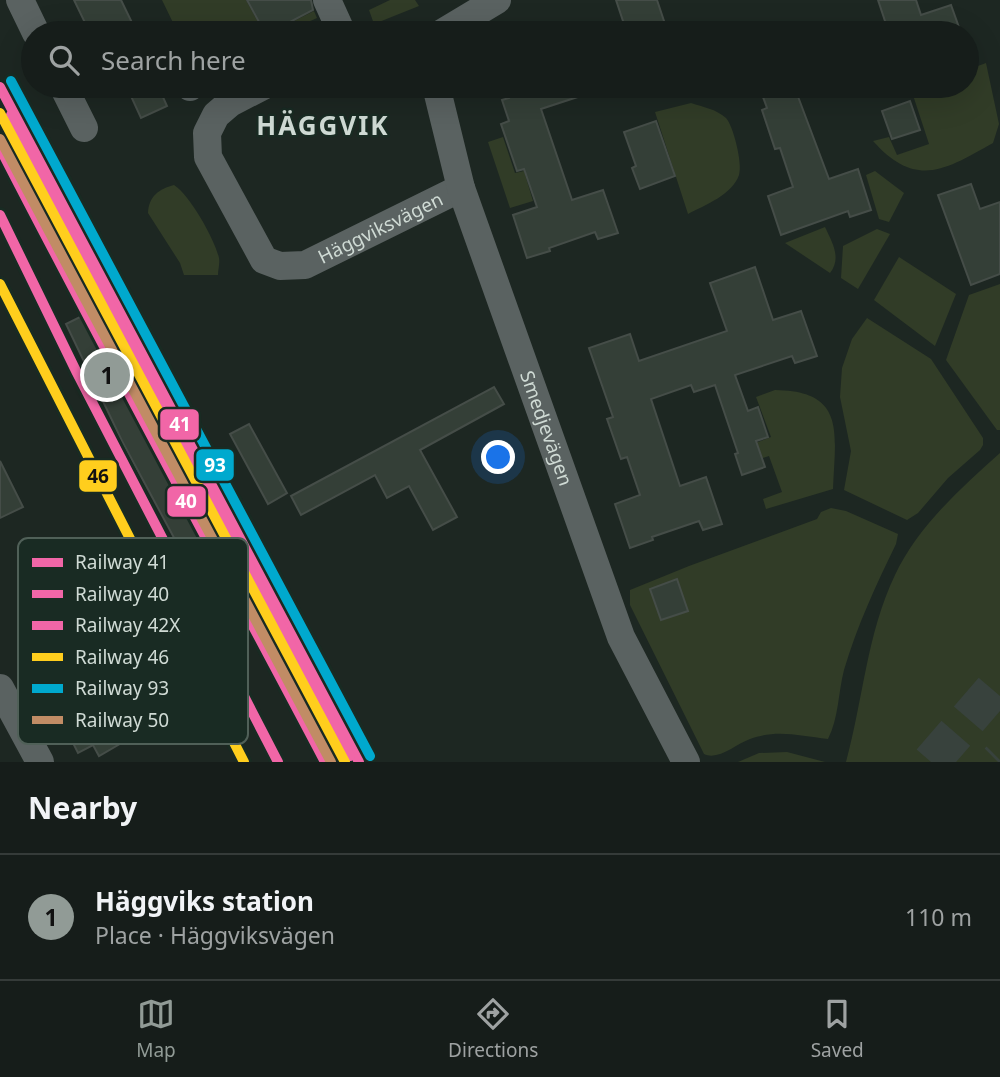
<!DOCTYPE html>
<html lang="en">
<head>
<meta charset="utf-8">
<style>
  :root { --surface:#161d1a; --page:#1f2623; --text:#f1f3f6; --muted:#9ea2a2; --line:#353b39; --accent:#919b96 }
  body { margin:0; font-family:"Noto Sans",sans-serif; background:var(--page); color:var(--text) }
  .you { position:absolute; left:499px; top:458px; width:24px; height:24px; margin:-18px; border:5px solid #fff; border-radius:50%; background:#1a73e8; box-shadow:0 0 0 10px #1a73e833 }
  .badge { display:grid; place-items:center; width:46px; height:46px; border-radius:50%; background:var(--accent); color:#111; font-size:23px; font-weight:700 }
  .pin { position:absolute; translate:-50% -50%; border:4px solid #fff; box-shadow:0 2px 7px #0006 }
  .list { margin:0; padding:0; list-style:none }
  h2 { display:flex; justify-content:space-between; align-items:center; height:91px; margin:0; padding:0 28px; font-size:30px }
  h2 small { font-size:23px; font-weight:400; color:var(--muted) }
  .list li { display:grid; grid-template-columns:46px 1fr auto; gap:21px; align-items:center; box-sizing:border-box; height:126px; padding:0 28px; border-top:2px solid var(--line) }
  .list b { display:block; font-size:26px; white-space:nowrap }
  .list p { margin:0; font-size:23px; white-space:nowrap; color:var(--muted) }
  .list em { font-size:23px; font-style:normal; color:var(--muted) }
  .icon { flex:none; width:38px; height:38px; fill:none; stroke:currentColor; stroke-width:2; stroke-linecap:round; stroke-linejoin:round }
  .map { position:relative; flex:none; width:1000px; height:762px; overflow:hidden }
  .search { position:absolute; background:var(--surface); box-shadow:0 7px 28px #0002; left:21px; right:21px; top:21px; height:77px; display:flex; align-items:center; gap:18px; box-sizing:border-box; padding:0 24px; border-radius:38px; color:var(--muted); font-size:26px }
  .sheet { height:217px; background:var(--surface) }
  nav { display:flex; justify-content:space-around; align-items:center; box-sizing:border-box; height:98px; border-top:2px solid var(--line); background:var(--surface); font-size:19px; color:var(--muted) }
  nav a { display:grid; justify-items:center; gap:4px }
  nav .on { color:var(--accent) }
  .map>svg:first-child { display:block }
  .green { fill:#313c27 }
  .building { fill:#343f37; stroke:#454d48; stroke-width:2 }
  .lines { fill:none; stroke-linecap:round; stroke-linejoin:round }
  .highway-tunnel { stroke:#38423d; stroke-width:38; stroke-dasharray:38 19; stroke-linecap:butt }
  .minor { stroke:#5a6261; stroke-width:28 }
  .rail-1-casing { stroke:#192b23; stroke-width:16 }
  .rail-2-casing { stroke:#192b23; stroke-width:16 }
  .rail-3-casing { stroke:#192b23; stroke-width:16 }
  .rail-4-casing { stroke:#192b23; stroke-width:16 }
  .rail-5-casing { stroke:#192b23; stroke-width:16 }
  .rail-6-casing { stroke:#192b23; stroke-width:16 }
  .rail-1 { stroke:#f166a7; stroke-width:10 }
  .rail-2 { stroke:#f166a7; stroke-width:10 }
  .rail-3 { stroke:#f166a7; stroke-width:10 }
  .rail-4 { stroke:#ffce1d; stroke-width:10 }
  .rail-5 { stroke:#00a9ce; stroke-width:10 }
  .rail-6 { stroke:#c18c65; stroke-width:10 }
  .labels { text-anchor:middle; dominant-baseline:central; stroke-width:5; stroke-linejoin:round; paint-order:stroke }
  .street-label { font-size:19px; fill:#cfdad4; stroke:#192b23 }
  .district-label { font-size:26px; font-weight:bold; letter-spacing:2px; fill:#cfdad4; stroke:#192b23 }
  .key { fill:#192b23; stroke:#506058; stroke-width:2 }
  .key-label { font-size:19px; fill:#cfdad4 }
  .line-badge { stroke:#192b23; stroke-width:2.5 }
  .badge-label { font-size:19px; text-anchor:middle; font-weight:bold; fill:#fff }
  .pale-badge-label { font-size:19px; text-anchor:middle; font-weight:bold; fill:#111 }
</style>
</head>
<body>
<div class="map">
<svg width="1000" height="762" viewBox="0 0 1000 762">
  <rect width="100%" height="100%" fill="#1d2722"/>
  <g class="green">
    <path d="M162 0H246L264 33H208L203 24 185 33H178Z"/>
    <path d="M390 0H415L419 6 374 24 369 10Z"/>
    <path d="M314 11 317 18 284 33H270Z"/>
    <path d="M986 63 999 124 993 143C945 170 916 189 873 141L889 137 897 155 929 144 911 89 920 86H967V70Z"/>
    <path d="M691 103C703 107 716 109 726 118 733 125 743 164 739 175 732 195 705 205 688 214L655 112Z"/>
    <path d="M503 137 515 173 524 171 533 201 510 208 488 142Z"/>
    <path d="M875 171 904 193 889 222 879 219 866 175Z"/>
    <path d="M174 185C190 195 215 240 219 258 220 263 218 270 218 275H184L180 263 148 213C149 196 159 189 174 185Z"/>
    <path d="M825 227C832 242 842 258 830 273L785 243Z"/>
    <path d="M877 229 890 234 858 289 841 278 843 246Z"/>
    <path d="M899 257 956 294 935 346 874 300Z"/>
    <path d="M1000 284V430H997L946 360 969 295Z"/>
    <path d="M867 318 931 359 983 438V445L980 450 948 478 918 513 907 520 844 490 851 451 840 397 842 368 852 339Z"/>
    <path d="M775 390C847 391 835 434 833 489L766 509 763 499 782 492 769 456 750 462 745 447 771 437 756 397Z"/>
    <path d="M1000 453V762H846C863 700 867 633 895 575 918 526 961 488 1000 453Z"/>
    <path d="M831 508 846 511 898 534 896 544C876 585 857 626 844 670 838 693 839 717 828 739 800 736 777 729 750 739 736 744 718 761 704 754L630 605V590L689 566 817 519 821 512Z"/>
    <path d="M787 752 825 762H738L759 753Z"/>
  </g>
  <g class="building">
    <path d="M74 0H121L137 33H90Z"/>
    <path d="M247 0H311L313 10 269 33H265Z"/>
    <path d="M616 0H657L668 33H627Z"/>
    <path d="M878 0H916L921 15 951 5 961 33H879L878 30 887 27Z"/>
    <path d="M147 86H158L167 106 141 118 130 94Z"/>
    <path d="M505 86H598L599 90 541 109 572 200 603 190 618 233 598 239 595 232 549 248 550 251 527 258 513 215 537 207 524 169 517 171 501 124 509 121 502 100 509 98Z"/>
    <path d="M759 86H794L829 179 858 169 871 210 850 217 848 211 781 235 768 196 793 187 780 148 775 149 762 110 767 108Z"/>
    <path d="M910 101 920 130 892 139 882 111Z"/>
    <path d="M656 121 675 176 640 189 632 168 636 166 624 132Z"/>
    <path d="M971 184 980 209 1000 202V274L971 285 938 195Z"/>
    <path d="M755 267 773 320 801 311 817 356 795 363 792 356 735 375 748 411 758 407 768 437 756 441 765 467 742 475 735 454 738 453 715 385 694 392 691 385 651 399 680 486 706 477 722 524 703 530 699 521 652 537 653 540 630 548 615 504 640 495 627 457 621 459 607 419 613 417 589 348 630 334 639 361 727 331 710 283Z"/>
    <path d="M90 312 239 601 215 614 122 441 66 324Z"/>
    <path d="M494 387 504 404 420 450 457 517 433 530 409 486 387 498 375 475 301 515 291 496Z"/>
    <path d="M249 424 287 493 268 504 230 434Z"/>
    <path d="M0 461 23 507 0 518Z"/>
    <path d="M677 579 688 611 661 620 650 589Z"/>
    <path d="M106 707 125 741 99 756 93 745 78 753 66 729Z"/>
  </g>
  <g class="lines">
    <g class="highway-tunnel">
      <path d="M931 762 1000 682"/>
      <path d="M998 762 1000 760"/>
    </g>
    <g class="minor">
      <path d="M20 0 36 33"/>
      <path d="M327 0 342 33"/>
      <path d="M442 33 497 0"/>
      <path d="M63 86 84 128"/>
      <path d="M189 86 190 87"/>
      <path id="s1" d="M263 86 230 103 216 115 207 133 208 157 264 260 280 266 305 265 461 188"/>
      <path id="s2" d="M436 86 461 188 621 637 686 762"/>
      <path d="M0 688 40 762"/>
    </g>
    <defs>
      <g id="rail-1">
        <path d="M0 87 359 762"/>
        <path d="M0 215 77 373 278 762"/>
      </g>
      <path id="rail-2" d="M0 148C106 354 217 557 325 762"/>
      <path id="rail-3" d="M11 115C122 330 237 542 350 756"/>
      <g id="rail-4">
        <path d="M0 113 345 762"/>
        <path d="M0 284 244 762"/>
      </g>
      <path id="rail-5" d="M11 81 370 756"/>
      <path id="rail-6" d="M0 139 331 762"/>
    </defs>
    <use href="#rail-1" class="rail-1-casing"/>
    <use href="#rail-2" class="rail-2-casing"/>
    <use href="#rail-3" class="rail-3-casing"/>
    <use href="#rail-4" class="rail-4-casing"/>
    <use href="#rail-5" class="rail-5-casing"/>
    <use href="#rail-6" class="rail-6-casing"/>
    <use href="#rail-1" class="rail-1"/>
    <use href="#rail-2" class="rail-2"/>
    <use href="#rail-3" class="rail-3"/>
    <use href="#rail-4" class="rail-4"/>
    <use href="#rail-5" class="rail-5"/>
    <use href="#rail-6" class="rail-6"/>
  </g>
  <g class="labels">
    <g class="street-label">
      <text stroke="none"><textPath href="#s1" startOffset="343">Häggviksvägen</textPath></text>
      <text stroke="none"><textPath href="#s2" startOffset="360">Smedjevägen</textPath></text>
    </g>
    <g class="district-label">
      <text x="323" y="125">HÄGGVIK</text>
    </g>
  </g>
  <rect x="18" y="538" width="230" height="206" rx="10" class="key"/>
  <rect x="32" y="558" width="31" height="9" fill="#f166a7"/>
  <rect x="32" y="590" width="31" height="8" fill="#f166a7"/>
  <rect x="32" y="621" width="31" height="9" fill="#f166a7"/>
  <rect x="32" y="653" width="31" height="8" fill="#ffce1d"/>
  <rect x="32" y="684" width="31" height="9" fill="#00a9ce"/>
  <rect x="32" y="716" width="31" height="8" fill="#c18c65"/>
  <g class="key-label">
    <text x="75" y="569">Railway 41</text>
    <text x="75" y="601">Railway 40</text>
    <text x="75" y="632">Railway 42X</text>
    <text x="75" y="664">Railway 46</text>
    <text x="75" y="695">Railway 93</text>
    <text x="75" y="727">Railway 50</text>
  </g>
  <g class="line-badge">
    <rect x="159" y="408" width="41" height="33" rx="7" fill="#f166a7"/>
    <rect x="195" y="448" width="40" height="34" rx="7" fill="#00a9ce"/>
    <rect x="78" y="459" width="40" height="34" rx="7" fill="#ffce1d"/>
    <rect x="166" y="485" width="41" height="33" rx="7" fill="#f166a7"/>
  </g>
  <g class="badge-label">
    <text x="180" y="431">41</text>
    <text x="215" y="472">93</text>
    <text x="186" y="508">40</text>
  </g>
  <g class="pale-badge-label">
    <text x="98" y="483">46</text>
  </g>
</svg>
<div class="you"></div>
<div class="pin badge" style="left:107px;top:375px">1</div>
<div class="search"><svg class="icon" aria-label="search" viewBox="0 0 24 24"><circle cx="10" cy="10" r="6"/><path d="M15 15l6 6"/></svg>Search here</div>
</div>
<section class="sheet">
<h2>Nearby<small></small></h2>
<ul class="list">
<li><span class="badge">1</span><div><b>Häggviks station</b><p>Place · Häggviksvägen</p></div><em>110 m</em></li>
</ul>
</section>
<nav>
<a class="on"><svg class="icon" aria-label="map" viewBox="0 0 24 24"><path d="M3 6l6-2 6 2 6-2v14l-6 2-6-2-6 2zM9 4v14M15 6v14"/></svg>Map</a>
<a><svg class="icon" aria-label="directions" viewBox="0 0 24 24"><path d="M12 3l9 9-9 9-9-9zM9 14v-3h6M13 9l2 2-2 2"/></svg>Directions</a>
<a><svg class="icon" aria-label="saved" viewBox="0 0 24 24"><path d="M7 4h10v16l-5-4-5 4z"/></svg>Saved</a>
</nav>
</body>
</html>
